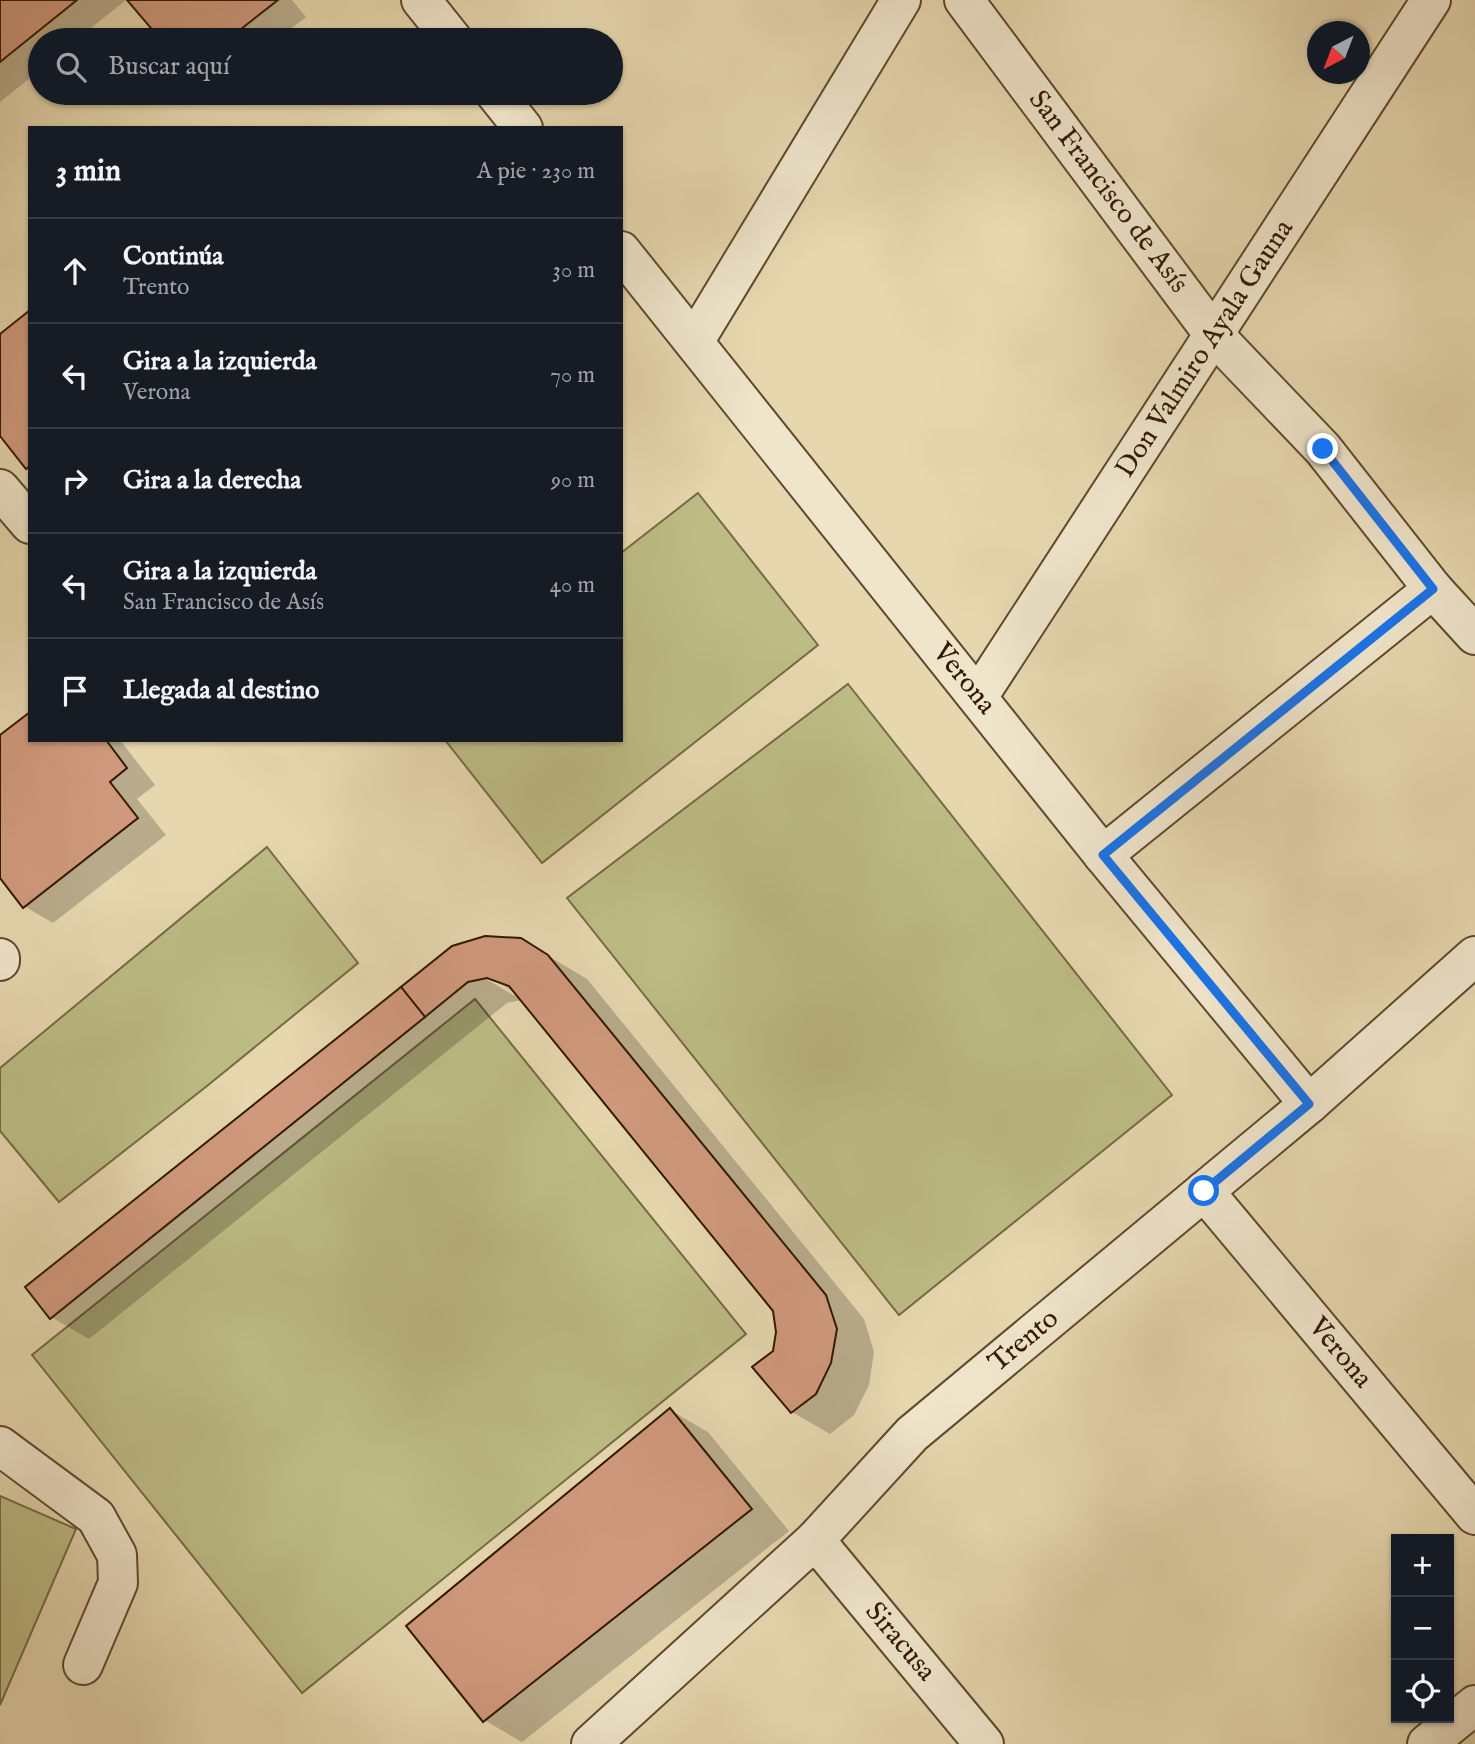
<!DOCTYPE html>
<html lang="es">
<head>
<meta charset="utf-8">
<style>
  :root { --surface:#171b24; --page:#242831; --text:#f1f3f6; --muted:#9ea1a6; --line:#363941 }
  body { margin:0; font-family:"IM FELL English",serif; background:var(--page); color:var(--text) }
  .controls { position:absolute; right:21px; bottom:21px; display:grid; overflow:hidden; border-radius:0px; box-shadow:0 2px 5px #0004 }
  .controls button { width:63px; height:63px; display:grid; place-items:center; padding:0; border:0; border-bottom:2px solid var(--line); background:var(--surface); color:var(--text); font:35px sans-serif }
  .compass { position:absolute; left:1307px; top:21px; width:63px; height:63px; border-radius:50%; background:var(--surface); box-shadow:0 2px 5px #0004; rotate:222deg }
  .stop { position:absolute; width:21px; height:21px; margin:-16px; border:5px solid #1a73e8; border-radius:50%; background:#fff }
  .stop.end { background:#1a73e8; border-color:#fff; box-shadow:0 2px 7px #0008 }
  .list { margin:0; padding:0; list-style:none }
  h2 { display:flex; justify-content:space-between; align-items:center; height:91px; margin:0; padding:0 28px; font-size:30px }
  h2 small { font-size:23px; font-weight:400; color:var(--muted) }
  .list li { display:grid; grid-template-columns:46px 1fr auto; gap:21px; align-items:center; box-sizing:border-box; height:105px; padding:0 28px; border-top:2px solid var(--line) }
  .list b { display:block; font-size:26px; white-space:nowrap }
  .list p { margin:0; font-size:23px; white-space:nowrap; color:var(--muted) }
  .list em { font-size:23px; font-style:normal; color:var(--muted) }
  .icon { flex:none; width:38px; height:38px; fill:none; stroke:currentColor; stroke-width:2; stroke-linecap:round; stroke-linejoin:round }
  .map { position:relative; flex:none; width:1475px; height:1744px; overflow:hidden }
  .search { position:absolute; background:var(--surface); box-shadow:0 2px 5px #0004; left:28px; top:28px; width:595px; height:77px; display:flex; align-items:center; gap:18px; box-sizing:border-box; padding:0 24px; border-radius:38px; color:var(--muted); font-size:26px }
  .panel { position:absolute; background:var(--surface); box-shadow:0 2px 5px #0004; left:28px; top:126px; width:595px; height:616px; border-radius:0px }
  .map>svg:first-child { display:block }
  .green { fill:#bdbc85; stroke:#786a44; stroke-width:2 }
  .shadow { fill:#0003; fill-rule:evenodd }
  .building { fill:#d0997d; stroke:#331903; stroke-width:2 }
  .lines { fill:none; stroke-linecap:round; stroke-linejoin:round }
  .minor-casing { stroke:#60482e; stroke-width:42 }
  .minor { stroke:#efe5cb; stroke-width:38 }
  .route { stroke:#1a73e8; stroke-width:9 }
  .labels { text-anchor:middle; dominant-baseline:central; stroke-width:7; stroke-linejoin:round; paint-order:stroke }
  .street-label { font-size:28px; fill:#331903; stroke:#efe5cb }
</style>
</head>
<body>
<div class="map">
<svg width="1475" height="1744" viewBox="0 0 1475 1744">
  <rect width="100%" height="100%" fill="#e6d7af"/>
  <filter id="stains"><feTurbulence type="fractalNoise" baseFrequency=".00286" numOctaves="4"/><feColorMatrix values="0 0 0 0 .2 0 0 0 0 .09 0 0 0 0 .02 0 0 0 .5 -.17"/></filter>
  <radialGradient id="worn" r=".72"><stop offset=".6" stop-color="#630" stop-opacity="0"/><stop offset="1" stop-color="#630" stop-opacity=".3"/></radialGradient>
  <g class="green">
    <path d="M698 493 818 645 542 863 445 740H621V553Z"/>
    <path d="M848 684 1172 1095 899 1315 567 898Z"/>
    <path d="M267 847 358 963 207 1086 59 1202 0 1131V1068Z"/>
    <path d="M475 999 746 1334 302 1693 32 1355Z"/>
    <path d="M0 1496 76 1529 0 1705Z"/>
  </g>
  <g class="shadow">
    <path d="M0 0H126L76 40H40V70L0 102Z"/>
    <path d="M129 0H292L306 17 276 40H163Z"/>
    <path d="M0 737 30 740H120L155 785 137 799 166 835 53 923 24 906 0 875Z"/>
    <path d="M521 940 587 979 864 1319 874 1352 869 1385 854 1415 830 1434 792 1412 774 1352 778 1332 775 1310 522 1000 507 1003 89 1339 51 1317 27 1288ZM480 972 518 994V998L479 975Z"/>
    <path d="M670 1410 708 1432 789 1531 522 1742 484 1720Z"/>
  </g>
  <g class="building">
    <path d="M0 0H77L0 62Z"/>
    <path d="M127 0H278L227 40H161Z"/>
    <path d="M30 310V466L26 469 0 436V334Z"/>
    <path d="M30 712V740H106L127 768 110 782 138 818 23 908 0 878V735Z"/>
    <path d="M485 936 521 938 548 955 826 1295 837 1329 831 1363 816 1394 791 1413 752 1367 773 1351 776 1332 773 1311 509 986 487 978 468 982 425 1017 401 987 452 946Z"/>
    <path d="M401 987 425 1017 50 1319 25 1287Z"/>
    <path d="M670 1408 752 1509 483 1722 406 1626Z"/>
  </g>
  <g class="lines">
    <defs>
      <g id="minor">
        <path d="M421 0 453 40"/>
        <path d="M964 0 1214 335 1323 449 1433 589 1475 635"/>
        <path d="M495 93 523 128"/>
        <path d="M621 251 1103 855 1309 1104"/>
        <path d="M694 342 901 0"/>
        <path d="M0 489 30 524"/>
        <path d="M978 697 1431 0"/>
        <path d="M1103 855 1433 589"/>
        <path d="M0 958V961"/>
        <path d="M1204 1191 1475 1515"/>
        <path d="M0 1446 96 1517 117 1555 118 1583 83 1665"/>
        <path d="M815 1540 984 1744"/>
        <path d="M591 1744 815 1540 912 1434 1309 1104 1475 956"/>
        <path d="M1427 1744 1475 1705"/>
      </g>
    </defs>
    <use href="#minor" class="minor-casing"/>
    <use href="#minor" class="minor"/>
  </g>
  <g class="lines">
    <path class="route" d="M1204 1191 1309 1104 1103 855 1433 589 1323 449"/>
  </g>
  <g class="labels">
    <g class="street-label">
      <text transform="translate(1108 192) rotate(53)">San Francisco de Asís</text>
      <text transform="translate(1205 349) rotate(-57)">Don Valmiro Ayala Gauna</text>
      <text transform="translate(964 679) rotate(51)">Verona</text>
      <text transform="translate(1024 1341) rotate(-40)">Trento</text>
      <text transform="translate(1340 1353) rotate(50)">Verona</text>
      <text transform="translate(900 1642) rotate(50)">Siracusa</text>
    </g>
  </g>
  <rect width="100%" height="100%" filter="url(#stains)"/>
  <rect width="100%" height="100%" fill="url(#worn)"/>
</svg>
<div class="controls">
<button>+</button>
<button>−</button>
<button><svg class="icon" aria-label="locate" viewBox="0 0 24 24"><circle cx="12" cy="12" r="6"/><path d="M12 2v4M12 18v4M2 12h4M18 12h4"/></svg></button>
</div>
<svg class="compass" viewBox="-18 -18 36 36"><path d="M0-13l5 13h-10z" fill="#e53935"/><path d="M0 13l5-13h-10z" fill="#9ea1a6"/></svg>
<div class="stop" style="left:1204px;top:1191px"></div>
<div class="stop end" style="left:1323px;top:449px"></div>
<div class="search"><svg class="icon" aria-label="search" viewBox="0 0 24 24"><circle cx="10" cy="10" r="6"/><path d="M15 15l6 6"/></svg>Buscar aquí</div>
<section class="panel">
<h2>3 min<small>A pie · 230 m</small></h2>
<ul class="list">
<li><svg class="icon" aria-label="ahead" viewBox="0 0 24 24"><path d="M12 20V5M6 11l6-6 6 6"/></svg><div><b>Continúa</b><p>Trento</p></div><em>30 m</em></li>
<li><svg class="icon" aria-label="left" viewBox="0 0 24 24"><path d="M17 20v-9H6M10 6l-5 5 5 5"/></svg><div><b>Gira a la izquierda</b><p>Verona</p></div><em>70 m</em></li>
<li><svg class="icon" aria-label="right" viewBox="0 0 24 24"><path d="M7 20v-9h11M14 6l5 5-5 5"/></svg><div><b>Gira a la derecha</b></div><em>90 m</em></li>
<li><svg class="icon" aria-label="left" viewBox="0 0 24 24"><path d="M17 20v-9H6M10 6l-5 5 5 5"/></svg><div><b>Gira a la izquierda</b><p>San Francisco de Asís</p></div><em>40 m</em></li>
<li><svg class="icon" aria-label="arrive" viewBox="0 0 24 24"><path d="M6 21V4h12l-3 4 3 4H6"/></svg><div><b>Llegada al destino</b></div></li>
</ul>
</section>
</div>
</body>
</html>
